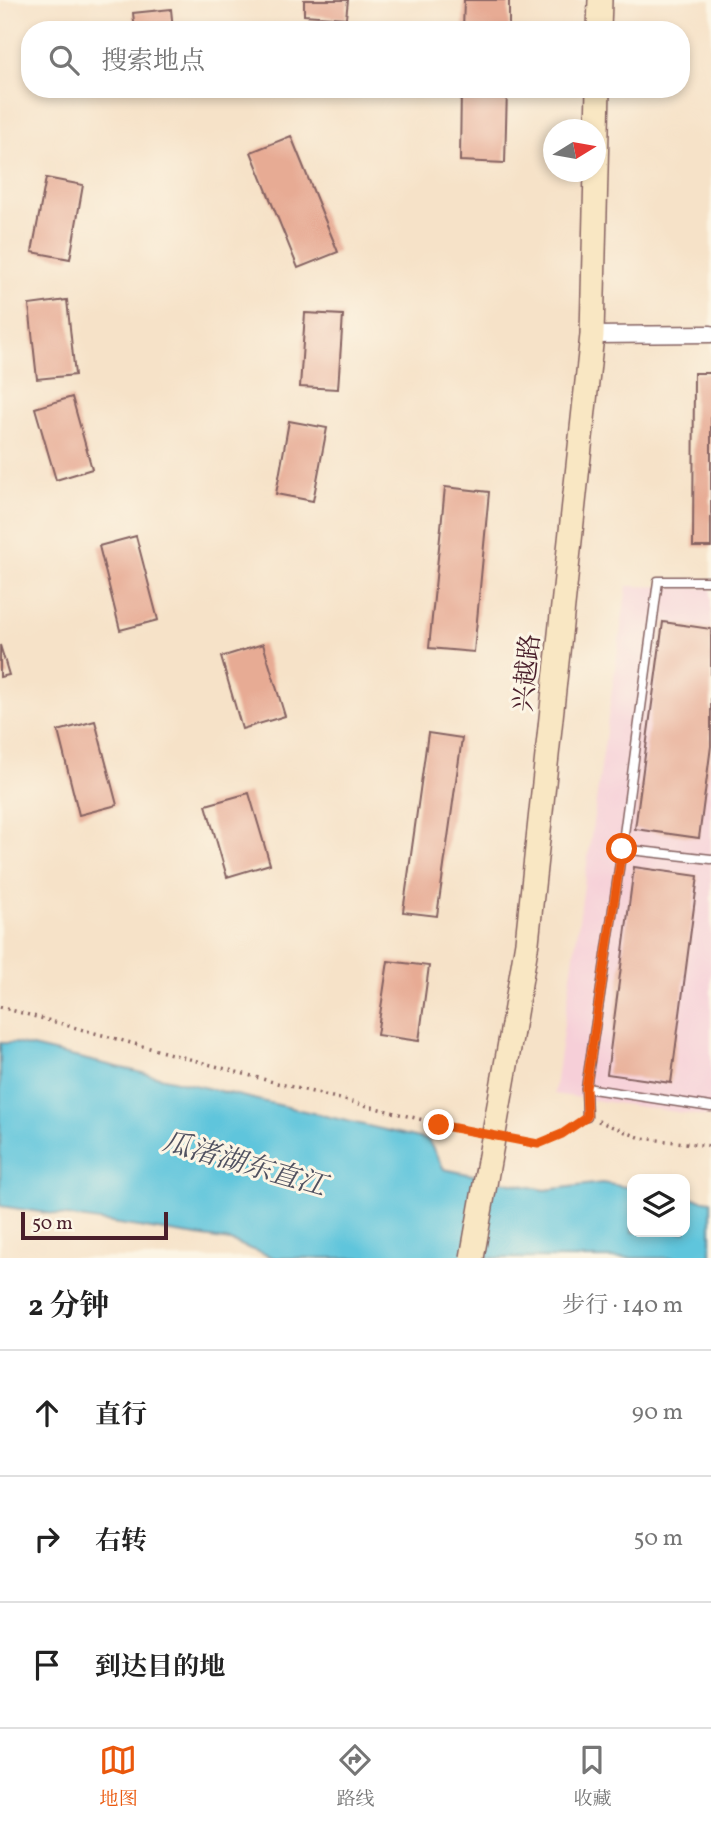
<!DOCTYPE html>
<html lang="zh">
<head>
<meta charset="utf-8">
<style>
  :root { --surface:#fff; --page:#f2f2f2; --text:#222; --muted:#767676; --line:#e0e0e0; --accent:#ea580c }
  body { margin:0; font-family:Vollkorn,"Noto Serif SC",serif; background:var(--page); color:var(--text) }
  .controls { position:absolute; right:21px; bottom:21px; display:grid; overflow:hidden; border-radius:14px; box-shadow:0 4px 10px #0003 }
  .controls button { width:63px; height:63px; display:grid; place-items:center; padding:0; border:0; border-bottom:2px solid var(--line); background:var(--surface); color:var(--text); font:35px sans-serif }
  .compass { position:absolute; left:543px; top:119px; width:63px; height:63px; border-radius:50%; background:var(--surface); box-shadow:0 4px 10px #0003; rotate:79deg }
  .scale { position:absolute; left:21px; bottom:18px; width:147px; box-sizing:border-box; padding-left:7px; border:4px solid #4a1f2b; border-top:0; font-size:19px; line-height:24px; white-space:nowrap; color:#4a1f2b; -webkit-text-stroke:5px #fcf5e5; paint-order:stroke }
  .stop { position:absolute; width:21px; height:21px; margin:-16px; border:5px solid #ea580c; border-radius:50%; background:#fff }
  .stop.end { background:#ea580c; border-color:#fff; box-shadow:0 2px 7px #0008 }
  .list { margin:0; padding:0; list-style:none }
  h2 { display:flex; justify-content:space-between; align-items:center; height:91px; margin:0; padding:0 28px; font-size:30px }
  h2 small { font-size:23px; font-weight:400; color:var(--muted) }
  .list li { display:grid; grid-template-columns:46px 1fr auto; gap:21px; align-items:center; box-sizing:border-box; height:126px; padding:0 28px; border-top:2px solid var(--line) }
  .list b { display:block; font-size:26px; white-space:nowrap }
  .list em { font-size:23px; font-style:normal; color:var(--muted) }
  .icon { flex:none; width:38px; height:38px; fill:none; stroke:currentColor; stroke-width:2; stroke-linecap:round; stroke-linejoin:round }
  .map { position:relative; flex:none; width:711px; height:1258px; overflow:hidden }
  .search { position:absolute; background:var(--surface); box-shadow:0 4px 10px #0003; left:21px; right:21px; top:21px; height:77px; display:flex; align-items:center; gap:18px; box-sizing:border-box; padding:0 24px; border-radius:28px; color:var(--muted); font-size:26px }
  .sheet { height:469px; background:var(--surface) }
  nav { display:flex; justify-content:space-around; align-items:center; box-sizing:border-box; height:98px; border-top:2px solid var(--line); background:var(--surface); font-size:19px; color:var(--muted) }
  nav a { display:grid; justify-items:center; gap:4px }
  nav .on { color:var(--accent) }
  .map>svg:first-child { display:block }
  .built { fill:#f6cfd8 }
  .water { fill:#5fc5dc; stroke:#547284; stroke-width:2 }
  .building { fill:#e7ab94 }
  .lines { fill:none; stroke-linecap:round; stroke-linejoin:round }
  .lane-casing { stroke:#866362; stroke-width:11 }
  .street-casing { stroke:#866362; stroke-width:19 }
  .secondary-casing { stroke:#866362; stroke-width:26 }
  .path { stroke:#866362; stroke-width:3.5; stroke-dasharray:2 5; stroke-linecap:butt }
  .lane { stroke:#fff; stroke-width:8 }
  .street { stroke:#fff; stroke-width:16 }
  .secondary { stroke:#f9e7c3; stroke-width:23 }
  .secondary-bridge-casing { stroke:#866362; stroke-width:26; stroke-linecap:butt }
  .secondary-bridge { stroke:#f9e7c3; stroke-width:23 }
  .route { stroke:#ea580c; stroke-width:9 }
  .labels { text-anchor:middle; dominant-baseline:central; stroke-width:6; stroke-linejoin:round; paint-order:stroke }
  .street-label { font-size:26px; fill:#4a1f2b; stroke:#fcf5e5 }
  .water-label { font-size:28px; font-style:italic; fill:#505160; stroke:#fcf5e5 }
</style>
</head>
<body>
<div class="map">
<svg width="711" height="1258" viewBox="0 0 711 1258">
  <rect width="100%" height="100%" fill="#fcf5e5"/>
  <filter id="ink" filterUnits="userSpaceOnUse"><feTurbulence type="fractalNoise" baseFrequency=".0143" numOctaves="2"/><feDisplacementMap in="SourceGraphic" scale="14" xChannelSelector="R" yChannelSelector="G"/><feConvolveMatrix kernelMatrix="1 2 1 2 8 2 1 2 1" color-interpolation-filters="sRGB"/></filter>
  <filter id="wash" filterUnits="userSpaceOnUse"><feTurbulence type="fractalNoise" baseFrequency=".00686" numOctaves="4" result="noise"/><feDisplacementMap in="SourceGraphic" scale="28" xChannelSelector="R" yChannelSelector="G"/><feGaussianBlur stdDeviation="1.57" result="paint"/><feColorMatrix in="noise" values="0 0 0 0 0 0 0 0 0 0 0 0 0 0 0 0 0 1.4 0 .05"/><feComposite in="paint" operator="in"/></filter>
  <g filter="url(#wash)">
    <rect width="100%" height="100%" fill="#f6e2c8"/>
    <path class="built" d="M627 586 711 588V1117L554 1094Z"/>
    <path class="water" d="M0 1043H15L428 1140 444 1169 545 1190 602 1183 632 1188V1232H685V1197L711 1201V1258H275L230 1241 0 1206Z"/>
    <g id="blocks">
      <g class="building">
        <path d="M304 0H348L346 18 304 15Z"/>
        <path d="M464 0H509V30H463Z"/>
        <path d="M171 9 173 30H135L133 13Z"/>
        <path d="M461 89H507L505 163 460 161Z"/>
        <path d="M291 136 338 252 298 268 251 152Z"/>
        <path d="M46 178 83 185 70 259 32 252Z"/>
        <path d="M67 300 75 375 37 379 29 305Z"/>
        <path d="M305 313 343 315 338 389 300 387Z"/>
        <path d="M694 373H711V547H693Z"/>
        <path d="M72 397 92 469 56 480 35 408Z"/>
        <path d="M289 421 327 428 313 501 276 494Z"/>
        <path d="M445 487 489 492 474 652 429 648Z"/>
        <path d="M136 536 158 620 120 630 99 546Z"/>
        <path d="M663 622 711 629V746L699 838 635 829Z"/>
        <path d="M263 644 285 716 242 729 221 657Z"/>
        <path d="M0 645 9 675 0 677Z"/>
        <path d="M95 721 117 805 79 815 58 731Z"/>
        <path d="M428 733 462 738 437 916 403 912Z"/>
        <path d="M249 793 270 864 227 877 206 805Z"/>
        <path d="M634 867 698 876 671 1083 607 1074Z"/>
        <path d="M388 961 429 966 419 1041 377 1035Z"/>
      </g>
    </g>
  </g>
  <g filter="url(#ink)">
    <use href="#blocks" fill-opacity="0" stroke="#866362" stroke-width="2"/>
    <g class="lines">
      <defs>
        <g id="lane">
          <path d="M622 849 711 859"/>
          <path d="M586 1088 622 849 658 581H711"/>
          <path d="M587 1117 586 1088 711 1107"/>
        </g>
        <path id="street" d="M592 335 711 334"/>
        <g id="secondary">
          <path d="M599 30 600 0"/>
          <path d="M512 1031 527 942 592 335 598 89"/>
        </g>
      </defs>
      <use href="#lane" class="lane-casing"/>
      <use href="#street" class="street-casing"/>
      <use href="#secondary" class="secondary-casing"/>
      <g class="path">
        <path d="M0 1007 277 1083 439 1124 473 1131"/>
        <path d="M598 1121 641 1138 711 1146"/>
        <path d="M512 1139 538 1144 562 1134 576 1125"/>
      </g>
      <use href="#lane" class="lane"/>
      <use href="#street" class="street"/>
      <use href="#secondary" class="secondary"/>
      <defs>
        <path id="secondary-bridge" d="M472 1258 512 1031"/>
      </defs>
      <use href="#secondary-bridge" class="secondary-bridge-casing"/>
      <use href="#secondary-bridge" class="secondary-bridge"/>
    </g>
  </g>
  <g class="lines" filter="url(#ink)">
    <path class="route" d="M439 1125 538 1144 562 1134 587 1117 586 1088 622 849"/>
  </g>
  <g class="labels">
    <g class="street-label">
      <text transform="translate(528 673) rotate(-84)">兴越路</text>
    </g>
    <g class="water-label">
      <text transform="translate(244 1165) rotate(16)">瓜渚湖东直江</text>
    </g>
  </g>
</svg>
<div class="controls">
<button><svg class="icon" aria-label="layers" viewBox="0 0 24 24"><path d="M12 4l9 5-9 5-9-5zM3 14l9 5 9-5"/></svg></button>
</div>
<svg class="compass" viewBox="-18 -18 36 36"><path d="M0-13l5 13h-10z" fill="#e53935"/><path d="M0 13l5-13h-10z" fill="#767676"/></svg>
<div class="scale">50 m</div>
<div class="stop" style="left:622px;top:849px"></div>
<div class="stop end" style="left:439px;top:1125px"></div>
<div class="search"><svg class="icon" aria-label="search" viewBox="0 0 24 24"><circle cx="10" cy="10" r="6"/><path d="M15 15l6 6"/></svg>搜索地点</div>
</div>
<section class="sheet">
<h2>2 分钟<small>步行 · 140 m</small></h2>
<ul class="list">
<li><svg class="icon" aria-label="ahead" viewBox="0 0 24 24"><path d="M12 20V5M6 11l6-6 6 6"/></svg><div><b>直行</b></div><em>90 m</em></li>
<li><svg class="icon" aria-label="right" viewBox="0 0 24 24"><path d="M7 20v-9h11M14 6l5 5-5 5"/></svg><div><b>右转</b></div><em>50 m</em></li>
<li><svg class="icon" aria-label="arrive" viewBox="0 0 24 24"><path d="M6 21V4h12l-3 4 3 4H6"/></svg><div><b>到达目的地</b></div></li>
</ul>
</section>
<nav>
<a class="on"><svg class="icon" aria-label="map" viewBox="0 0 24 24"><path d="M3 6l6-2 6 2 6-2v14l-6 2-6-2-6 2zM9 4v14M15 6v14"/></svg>地图</a>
<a><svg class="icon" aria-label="directions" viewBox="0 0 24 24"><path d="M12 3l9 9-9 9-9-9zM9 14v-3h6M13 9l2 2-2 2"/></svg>路线</a>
<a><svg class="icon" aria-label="saved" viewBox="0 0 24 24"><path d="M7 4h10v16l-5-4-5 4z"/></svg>收藏</a>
</nav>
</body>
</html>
